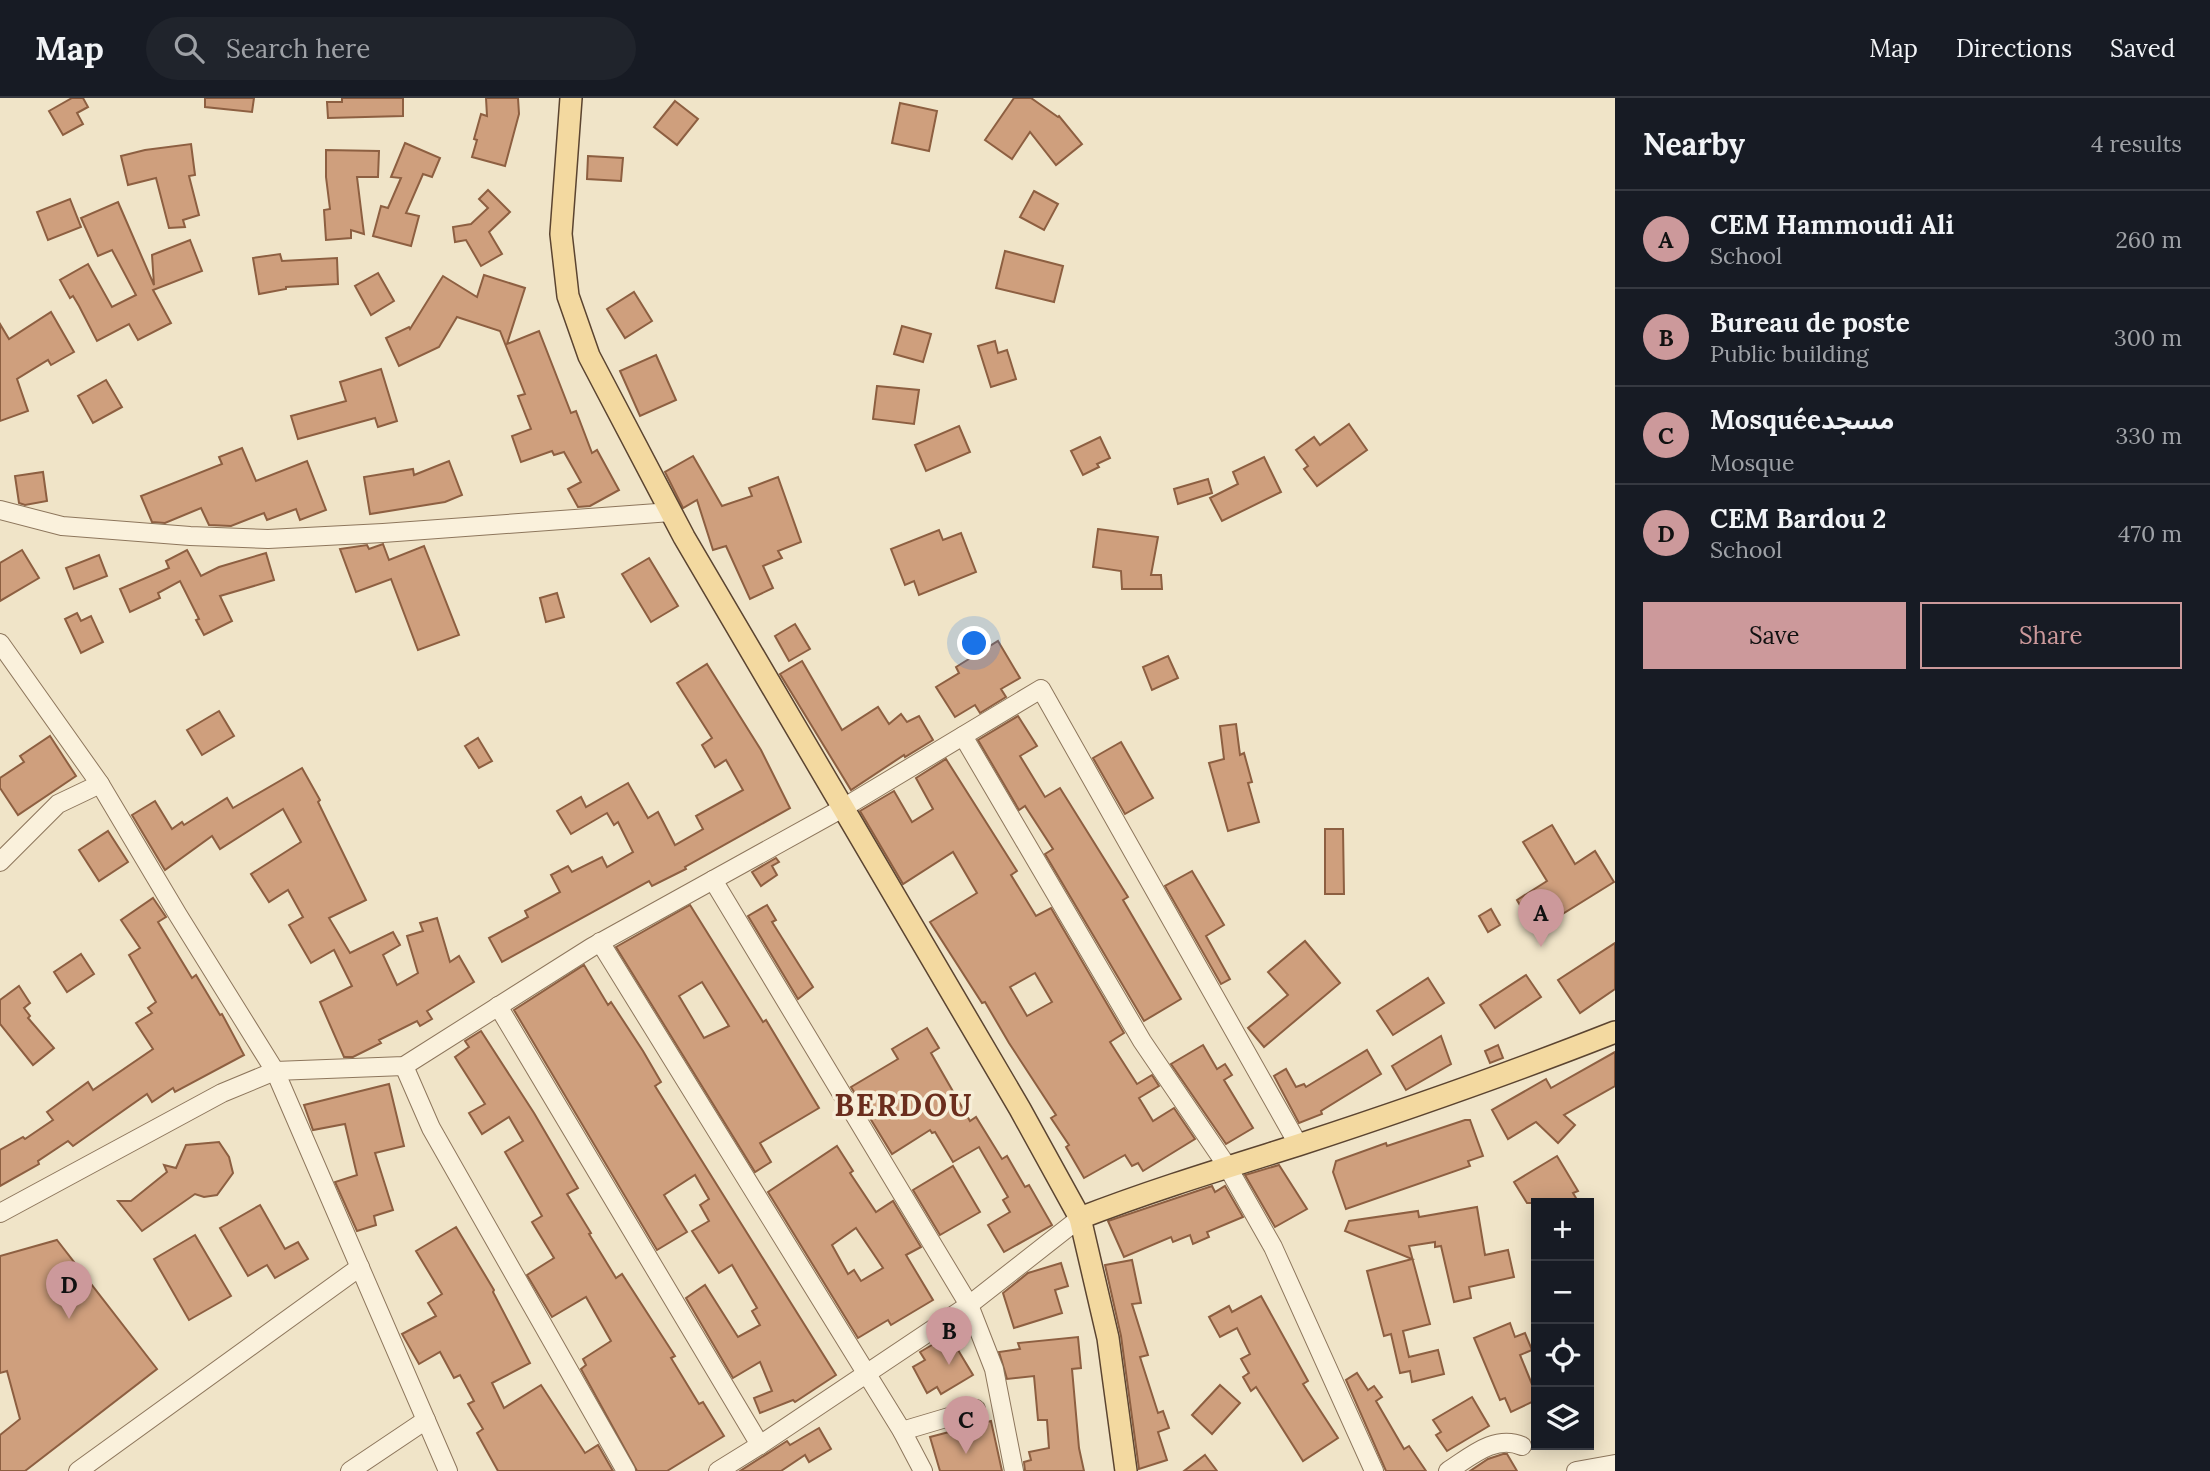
<!DOCTYPE html>
<html lang="en">
<head>
<meta charset="utf-8">
<style>
  :root { --surface:#171b24; --page:#20242c; --text:#f1f3f6; --muted:#9ea1a6; --line:#363941; --accent:#cc999b }
  body { margin:0; font-family:Lora,"Noto Sans Arabic",serif; background:var(--page); color:var(--text) }
  .controls { position:absolute; right:21px; bottom:21px; display:grid; overflow:hidden; border-radius:0px; box-shadow:0 4px 18px #0003 }
  .controls button { width:63px; height:63px; display:grid; place-items:center; padding:0; border:0; border-bottom:2px solid var(--line); background:var(--surface); color:var(--text); font:35px sans-serif }
  .you { position:absolute; left:975px; top:546px; width:24px; height:24px; margin:-18px; border:5px solid #fff; border-radius:50%; background:#1a73e8; box-shadow:0 0 0 10px #1a73e833 }
  .badge { display:grid; place-items:center; width:46px; height:46px; border-radius:50%; background:var(--accent); color:#111; font-size:23px; font-weight:700 }
  .pin { position:absolute; translate:-50% -58px; filter:drop-shadow(0 2px 4px #0008) }
  .pin::after { content:''; position:absolute; top:37px; width:24px; height:21px; background:inherit; clip-path:polygon(0 0,100% 0,50% 100%) }
  .list { margin:0; padding:0; list-style:none }
  h2 { display:flex; justify-content:space-between; align-items:center; height:91px; margin:0; padding:0 28px; font-size:30px }
  h2 small { font-size:23px; font-weight:400; color:var(--muted) }
  .list li { display:grid; grid-template-columns:46px 1fr auto; gap:21px; align-items:center; box-sizing:border-box; height:98px; padding:0 28px; border-top:2px solid var(--line) }
  .list b { display:block; font-size:26px; white-space:nowrap }
  .list p { margin:0; font-size:23px; white-space:nowrap; color:var(--muted) }
  .list em { font-size:23px; font-style:normal; color:var(--muted) }
  .actions { display:flex; gap:14px; padding:21px 28px }
  .actions a { flex:1; padding:16px 0; border:2px solid var(--accent); border-radius:0px; text-align:center; font-size:24px; color:var(--accent) }
  .actions .main { background:var(--accent); color:#111 }
  .icon { flex:none; width:38px; height:38px; fill:none; stroke:currentColor; stroke-width:2; stroke-linecap:round; stroke-linejoin:round }
  .map { position:relative; flex:none; width:1615px; height:1373px; overflow:hidden }
  header { display:flex; align-items:center; gap:42px; box-sizing:border-box; height:98px; padding:0 35px; background:var(--surface); border-bottom:2px solid var(--line) }
  header strong { font-size:33px }
  nav { display:flex; gap:38px; margin-inline-start:auto; font-size:24px }
  .search { width:490px; height:63px; background:var(--page); display:flex; align-items:center; gap:18px; box-sizing:border-box; padding:0 24px; border-radius:38px; color:var(--muted); font-size:26px }
  main { display:flex }
  aside { flex:1; background:var(--surface) }
  .map>svg:first-child { display:block }
  .building { fill:#cf9f7d; stroke:#8d5f41; stroke-width:2; fill-rule:evenodd }
  .lines { fill:none; stroke-linecap:round; stroke-linejoin:round }
  .minor-casing { stroke:#8d765c; stroke-width:20 }
  .major-casing { stroke:#5b4430; stroke-width:24 }
  .minor { stroke:#faf1dc; stroke-width:18 }
  .major { stroke:#f3d9a0; stroke-width:21 }
  .labels { text-anchor:middle; dominant-baseline:central; stroke-width:7; stroke-linejoin:round; paint-order:stroke }
  .district-label { font-size:30px; font-weight:bold; letter-spacing:2px; fill:#6b2e1e; stroke:#f7eed8 }
</style>
</head>
<body>
<header>
<strong>Map</strong>
<div class="search"><svg class="icon" aria-label="search" viewBox="0 0 24 24"><circle cx="10" cy="10" r="6"/><path d="M15 15l6 6"/></svg>Search here</div>
<nav><a>Map</a><a>Directions</a><a>Saved</a></nav>
</header>
<main>
<div class="map">
<svg width="1615" height="1373" viewBox="0 0 1615 1373">
  <rect width="100%" height="100%" fill="#f0e4c8"/>
  <g class="building">
    <path d="M72 0H83L88 9 77 15 83 26 63 37 49 13Z"/>
    <path d="M205 0H254L252 14 205 9Z"/>
    <path d="M342 0H403V18L328 20 327 4H342Z"/>
    <path d="M486 0H518L519 16 505 68 472 59 477 42 474 41 481 16 487 18Z"/>
    <path d="M1014 0H1031L1058 19 1059 18 1082 46 1056 67 1030 34 1012 61 985 42Z"/>
    <path d="M675 3 698 21 677 47 654 29Z"/>
    <path d="M900 5 937 13 929 53 892 45Z"/>
    <path d="M405 45 440 60 432 79 423 76 406 115 419 118 411 148 373 138 381 108 388 110 401 80 391 79Z"/>
    <path d="M191 46 195 77 189 78 199 117 183 122 185 129 169 130 156 80 128 87 121 58 145 52Z"/>
    <path d="M326 52 379 53 378 79H357L364 136 351 132V140L326 142 324 112 330 111 326 79Z"/>
    <path d="M588 58 623 60 621 83 587 81Z"/>
    <path d="M488 92 510 114 489 134 502 156 481 168 466 142 455 144 453 129 471 126 488 110 479 101Z"/>
    <path d="M1034 93 1058 106 1044 132 1020 119Z"/>
    <path d="M70 101 81 129 48 142 37 114Z"/>
    <path d="M118 104 154 187 152 157 190 142 202 173 153 192 171 225 138 242 129 226 97 243 79 208 73 198 70 200 60 182 88 166 112 209 136 197 112 152 98 158 81 120Z"/>
    <path d="M1005 153 1063 168 1054 204 996 190Z"/>
    <path d="M280 156 282 163 337 160 338 186 286 189V191L259 196 253 160Z"/>
    <path d="M378 175 394 203 371 217 355 188Z"/>
    <path d="M484 177 525 190 507 246 539 233 571 315 576 313 592 355 597 352 619 392 590 408 578 409 568 391 581 384 564 354 554 357 552 353 521 364 512 338 531 331 518 298 525 296 500 233 457 219 439 249 399 268 386 240 409 229 410 231 443 178 477 199Z"/>
    <path d="M634 194 652 223 625 240 607 211Z"/>
    <path d="M51 214 74 254 51 267 48 262 17 281 28 313 0 323V226L9 241Z"/>
    <path d="M902 228 931 236 923 264 894 256Z"/>
    <path d="M995 243 998 255 1007 252 1016 281 991 289 978 248Z"/>
    <path d="M656 257 676 302 640 318 620 273Z"/>
    <path d="M381 271 397 323 378 329 375 320 298 341 291 318 346 303 340 284Z"/>
    <path d="M106 282 122 309 93 325 78 298Z"/>
    <path d="M877 288 919 292 914 326 873 321Z"/>
    <path d="M1349 326 1367 352 1317 388 1304 371 1308 368 1296 352 1314 339 1320 347Z"/>
    <path d="M959 328 970 354 926 373 915 347Z"/>
    <path d="M1100 339 1110 360 1097 366 1099 369 1083 377 1071 353Z"/>
    <path d="M242 350 256 383 307 363 326 412 300 422 296 411 267 422 264 415 231 428 209 427 201 410 165 425 152 424 141 398 222 366 219 359Z"/>
    <path d="M693 358 722 408 752 398 749 390 778 379 801 444 778 453 782 460 763 468 773 490 750 501 726 448 713 452 697 402 683 410 665 374Z"/>
    <path d="M1264 359 1281 394 1222 423 1210 400 1238 386 1233 374Z"/>
    <path d="M449 363 462 397 445 404 370 416 364 379 413 371 414 377Z"/>
    <path d="M43 374 47 403 25 407 19 405 15 378Z"/>
    <path d="M1208 381 1212 395 1178 406 1174 391Z"/>
    <path d="M1098 431 1158 439 1151 477H1161L1162 491H1122L1121 473 1093 469Z"/>
    <path d="M939 432 943 442 961 435 976 474 919 497 914 483 905 487 891 451Z"/>
    <path d="M383 446 389 462 424 448 459 537 418 552 391 481 356 494 340 451 367 447 369 451Z"/>
    <path d="M22 452 39 480 0 503V465Z"/>
    <path d="M187 452 201 478 219 469 266 455 274 482 220 498 232 523 204 537 196 522 199 521 180 483 158 495 160 500 130 514 120 491 169 470 166 463Z"/>
    <path d="M99 457 107 478 74 491 66 470Z"/>
    <path d="M649 460 678 508 651 524 622 476Z"/>
    <path d="M557 495 564 519 546 524 540 500Z"/>
    <path d="M77 515 81 523 91 518 103 544 81 555 65 521Z"/>
    <path d="M795 526 810 551 789 563 775 538Z"/>
    <path d="M998 543 1020 580 1001 591 1006 599 980 615 975 607 955 619 936 589 959 575 956 569Z"/>
    <path d="M1168 558 1178 580 1152 592 1143 569Z"/>
    <path d="M802 563 842 632 878 609 889 626 901 616 907 624 919 618 933 642 905 659 904 657 851 692 780 576Z"/>
    <path d="M707 566 761 652 790 710 685 769 686 771 652 788 649 783 502 864 489 840 528 819 525 813 560 794 551 777 568 768 572 774 602 759 607 769 633 754 618 724 614 727 607 715 571 736 557 713 581 699 586 709 628 685 648 720 658 714 675 747 703 731 696 718 743 692 726 662 715 669 702 647 712 640 677 585Z"/>
    <path d="M219 613 234 638 202 657 187 632Z"/>
    <path d="M1018 618 1037 648 1020 658 1045 699 1060 690 1128 799 1123 802 1181 901 1144 923 1045 756 1053 751 1025 708 1019 712 978 642Z"/>
    <path d="M1236 626 1240 657 1244 655 1252 684 1248 685 1259 724 1228 733 1209 665 1224 661 1220 628Z"/>
    <path d="M50 638 76 678 18 717 0 690V680L24 664 20 658Z"/>
    <path d="M478 640 492 663 479 670 465 648Z"/>
    <path d="M1121 644 1153 700 1125 716 1093 660Z"/>
    <path d="M946 661 1017 773 1011 777 1036 818 1051 810 1124 935 1110 944 1137 986 1152 977 1159 988 1139 1000 1153 1023 1174 1010 1195 1041 1143 1073 1138 1065 1132 1068 1125 1057 1084 1080 1066 1049 1069 1047 1051 1020 1056 1017 1009 945 985 904 982 905 930 824 977 795 953 754 903 786 860 713 894 693 912 724 933 711 916 680ZM1035 875 1052 904 1027 918 1010 889Z"/>
    <path d="M302 670 320 702 318 704 366 802 329 820 350 855 393 834 400 847 383 857 397 887 418 875 407 838 423 833 420 825 437 820 450 864 459 858 474 884 427 913 432 921 420 928 417 923 379 942 381 945 353 959H344L320 904 352 888 334 852 311 865 289 827 303 819 288 792 269 804 251 776 301 744 283 711 220 751 212 738 165 772 132 717 155 703 172 731 182 724 184 727 227 700 233 710Z"/>
    <path d="M1552 727 1575 766 1595 753 1614 784 1535 833 1517 802 1547 783 1523 744Z"/>
    <path d="M1325 731H1343L1344 796H1325Z"/>
    <path d="M108 733 128 764 99 783 79 752Z"/>
    <path d="M776 760 779 764 772 768 777 777 761 788 752 774Z"/>
    <path d="M1192 773 1224 827 1206 838 1230 881 1221 886 1165 788Z"/>
    <path d="M153 800 166 819 158 824 192 880 196 877 220 917 222 916 244 957 175 994 173 990 152 1004 147 996 73 1048 68 1043 38 1063 39 1066 0 1088V1052L23 1039 25 1041 53 1022 47 1014 88 984 93 992 153 951 136 925 152 915 148 910 156 904 129 857 140 850 121 822Z"/>
    <path d="M690 807 763 924 766 922 819 1010 760 1045 771 1064 755 1074 616 849ZM702 884 729 928 704 940 679 898Z"/>
    <path d="M767 807 776 822 772 824 813 889 798 901 748 818Z"/>
    <path d="M1491 811 1500 827 1488 834 1479 818Z"/>
    <path d="M1305 843 1340 885 1264 949 1248 930 1288 897 1268 874Z"/>
    <path d="M1615 845V891L1580 915 1558 882Z"/>
    <path d="M81 856 94 876 67 894 54 874Z"/>
    <path d="M584 867 608 907 611 904 643 953 661 984 655 988 836 1277 795 1304 793 1302 760 1315 754 1300 772 1293 760 1264 733 1280 686 1200 705 1187 738 1239 760 1227 752 1213 757 1210 732 1167 719 1175 692 1133 709 1123 700 1107 709 1101 695 1077 664 1097 687 1134 657 1152 514 912Z"/>
    <path d="M1526 877 1541 899 1495 930 1480 907Z"/>
    <path d="M1428 880 1444 905 1393 937 1377 913Z"/>
    <path d="M19 888 30 905 24 910 30 918 28 920 54 950 33 967 0 926V902Z"/>
    <path d="M927 930 939 950 931 955 970 1023 976 1019 1002 1061 1007 1058 1025 1089 1029 1087 1052 1127 1004 1154 988 1127 1010 1114 1003 1102 1008 1099 979 1049 953 1064 935 1034 932 1035 930 1032 892 1056 851 989 898 961 892 951Z"/>
    <path d="M481 933 534 1015 578 1090 567 1096 591 1135 589 1136 616 1180 622 1176 675 1258 671 1260 699 1306 703 1304 724 1338 667 1373H637L581 1271 586 1267 583 1261 611 1243 586 1199 552 1219 527 1177 554 1160 532 1124 542 1118 505 1054 523 1043 509 1019 482 1036 469 1015 485 1006 455 959 469 949 465 943Z"/>
    <path d="M1441 938 1451 966 1406 992 1392 968Z"/>
    <path d="M1203 947 1217 971 1225 966 1232 977 1224 982 1253 1030 1226 1046 1171 966Z"/>
    <path d="M1498 947 1503 960 1490 965 1485 953Z"/>
    <path d="M1367 952 1381 976 1321 1013 1322 1016 1299 1025 1274 978 1286 971 1296 989 1304 986 1306 989Z"/>
    <path d="M1615 954V988L1564 1017 1575 1027 1558 1045 1536 1024 1508 1041 1492 1012 1546 981 1551 990Z"/>
    <path d="M389 986 404 1048 375 1055 393 1112 374 1118 376 1127 357 1133 335 1084 357 1077 345 1026 313 1032 304 1007Z"/>
    <path d="M1465 1022H1470L1483 1058 1468 1063 1470 1068 1346 1111 1333 1074 1336 1063 1386 1045 1387 1048Z"/>
    <path d="M219 1044 229 1059 233 1075 217 1097 204 1099 195 1096 142 1133 118 1103H131L167 1074 164 1067 176 1070 186 1047Z"/>
    <path d="M837 1048 853 1073 850 1075 876 1114 893 1103 921 1149 906 1157 933 1202 891 1227 888 1222 858 1240 768 1094ZM856 1130 883 1170 861 1183 854 1172 848 1176 832 1147Z"/>
    <path d="M1557 1058 1578 1093 1573 1095 1579 1105H1527L1514 1084Z"/>
    <path d="M1279 1067 1307 1111 1275 1129 1245 1077Z"/>
    <path d="M953 1068 980 1114 940 1137 913 1092Z"/>
    <path d="M1212 1088 1215 1094 1225 1088 1243 1119 1207 1134 1209 1139 1193 1146 1190 1137 1173 1144 1171 1139 1124 1159 1108 1123Z"/>
    <path d="M260 1107 285 1151 298 1144 308 1161 275 1180 267 1167 248 1178 220 1130Z"/>
    <path d="M1477 1109 1485 1157 1508 1152 1514 1179 1469 1189 1471 1200 1454 1204 1441 1148 1435 1149V1144L1409 1148 1430 1226 1403 1233 1409 1259 1438 1252 1444 1276 1412 1284 1410 1273 1400 1275 1391 1236 1384 1238 1367 1173 1412 1161 1345 1133 1349 1123 1418 1113 1419 1119Z"/>
    <path d="M456 1129 494 1192 493 1194 530 1265 492 1285 504 1310 541 1287 585 1355 598 1347 613 1373H498L477 1335 483 1331 468 1306 474 1303 460 1277 454 1280 440 1254 419 1266 402 1236 436 1218 428 1205 442 1196 416 1153Z"/>
    <path d="M195 1137 231 1198 189 1222 154 1161Z"/>
    <path d="M57 1142 157 1271 25 1373H0V1337L20 1321 7 1273 0 1275V1158Z"/>
    <path d="M1132 1162 1141 1205 1132 1206 1148 1257 1140 1259 1158 1315 1163 1313 1169 1330 1158 1334 1167 1362 1139 1371 1121 1238 1105 1167Z"/>
    <path d="M1061 1165 1068 1188 1055 1192 1062 1215 1014 1230 1003 1195 1028 1175Z"/>
    <path d="M1261 1198 1308 1283 1303 1286 1338 1340 1303 1363 1256 1289 1251 1293 1243 1279 1249 1275 1241 1261 1250 1256 1237 1230 1220 1239 1209 1219 1229 1208 1232 1214Z"/>
    <path d="M1510 1225 1515 1239 1525 1235 1532 1252 1520 1257 1536 1296V1302L1511 1314 1505 1300 1500 1302 1474 1240Z"/>
    <path d="M949 1237 973 1277 941 1296 937 1289 927 1295 913 1269 925 1262 920 1254Z"/>
    <path d="M1078 1239 1081 1270 1072 1271 1079 1350 1084 1373H1025L1024 1364 1031 1362 1029 1354 1049 1350 1047 1322H1038L1034 1278 1007 1281 999 1254 1020 1251 1018 1245Z"/>
    <path d="M1357 1275 1368 1292 1374 1288 1382 1299 1376 1303 1404 1351 1409 1348 1426 1373H1386L1346 1282Z"/>
    <path d="M1220 1287 1240 1305 1212 1336 1192 1317Z"/>
    <path d="M1472 1299 1489 1328 1447 1353 1436 1337 1441 1334 1433 1322Z"/>
    <path d="M991 1323 1002 1373H940L930 1339Z"/>
    <path d="M819 1330 831 1351 809 1364 805 1357 781 1373H740L787 1343 790 1347Z"/>
    <path d="M1503 1356H1507L1517 1373H1470L1488 1361Z"/>
    <path d="M1205 1357 1217 1373H1184Z"/>
  </g>
  <g class="lines">
    <defs>
      <g id="minor">
        <path d="M0 412 62 428 190 438 268 441 383 435 671 414"/>
        <path d="M0 545 100 686 178 817 275 973 448 1373"/>
        <path d="M963 638 1142 943 1227 1068 1273 1149 1374 1373"/>
        <path d="M0 764 58 706 100 686"/>
        <path d="M713 782 969 1207 994 1271 1014 1373"/>
        <path d="M600 844 902 1333 923 1373"/>
        <path d="M498 908 760 1347"/>
        <path d="M404 968 431 1030 626 1373"/>
        <path d="M0 1115 222 995 275 973 404 968 592 849 843 710 1041 591 1298 1046"/>
        <path d="M902 1333 976 1311"/>
        <path d="M78 1373 360 1169"/>
        <path d="M350 1373 426 1322"/>
        <path d="M718 1373 760 1347 969 1207 1080 1120"/>
        <path d="M1448 1373C1470 1359 1495 1336 1522 1348"/>
        <path d="M1576 1373 1615 1366"/>
      </g>
      <g id="major">
        <path d="M571 0 561 136 568 198 589 258 684 439 1020 1011 1080 1120 1108 1240 1126 1373"/>
        <path d="M1080 1120C1152 1092 1225 1070 1298 1047 1405 1012 1511 975 1615 934"/>
      </g>
    </defs>
    <use href="#minor" class="minor-casing"/>
    <use href="#major" class="major-casing"/>
    <use href="#minor" class="minor"/>
    <use href="#major" class="major"/>
  </g>
  <g class="labels">
    <g class="district-label">
      <text x="904" y="1007">BERDOU</text>
    </g>
  </g>
</svg>
<div class="controls">
<button>+</button>
<button>−</button>
<button><svg class="icon" aria-label="locate" viewBox="0 0 24 24"><circle cx="12" cy="12" r="6"/><path d="M12 2v4M12 18v4M2 12h4M18 12h4"/></svg></button>
<button><svg class="icon" aria-label="layers" viewBox="0 0 24 24"><path d="M12 4l9 5-9 5-9-5zM3 14l9 5 9-5"/></svg></button>
</div>
<div class="you"></div>
<div class="pin badge" style="left:1541px;top:849px">A</div>
<div class="pin badge" style="left:949px;top:1267px">B</div>
<div class="pin badge" style="left:966px;top:1356px">C</div>
<div class="pin badge" style="left:69px;top:1221px">D</div>
</div>
<aside>
<h2>Nearby<small>4 results</small></h2>
<ul class="list">
<li><span class="badge">A</span><div><b>CEM Hammoudi Ali</b><p>School</p></div><em>260 m</em></li>
<li><span class="badge">B</span><div><b>Bureau de poste</b><p>Public building</p></div><em>300 m</em></li>
<li><span class="badge">C</span><div><b>Mosquéeمسجد</b><p>Mosque</p></div><em>330 m</em></li>
<li><span class="badge">D</span><div><b>CEM Bardou 2</b><p>School</p></div><em>470 m</em></li>
</ul>
<div class="actions"><a class="main">Save</a><a>Share</a></div>
</aside>
</main>
</body>
</html>
